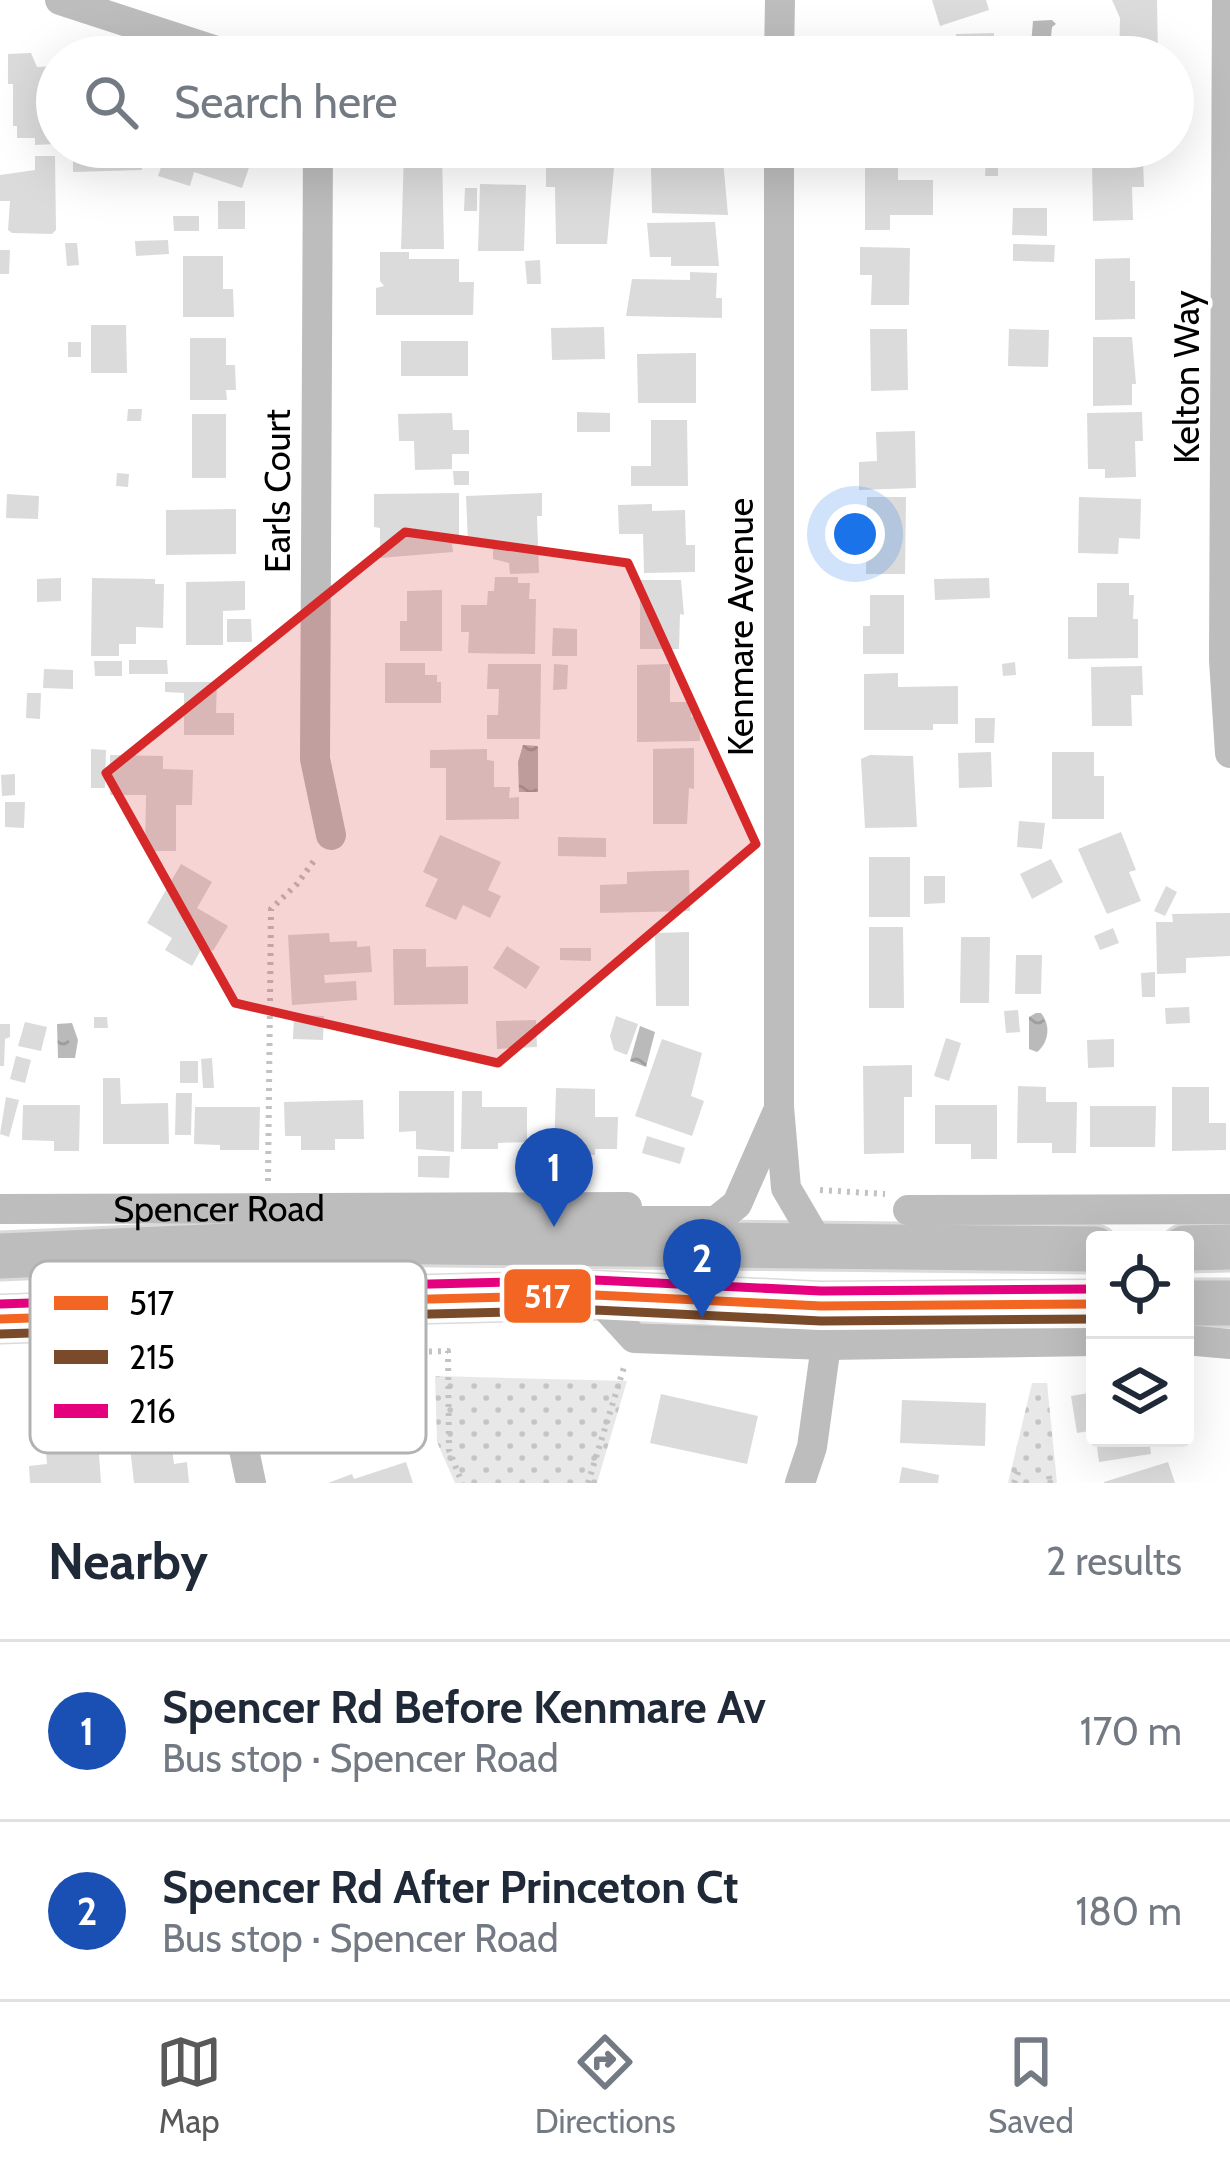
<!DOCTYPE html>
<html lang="en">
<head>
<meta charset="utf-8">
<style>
  :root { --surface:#fff; --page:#f2f2f3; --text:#1f2937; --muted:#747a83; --line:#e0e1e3; --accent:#595959 }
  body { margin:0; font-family:Cabin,sans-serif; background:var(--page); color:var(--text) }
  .controls { position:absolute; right:36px; bottom:36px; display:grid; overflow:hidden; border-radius:12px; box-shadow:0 12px 48px #0002 }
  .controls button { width:108px; height:108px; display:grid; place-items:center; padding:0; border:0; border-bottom:3px solid var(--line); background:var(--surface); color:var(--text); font:60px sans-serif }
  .you { position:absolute; left:855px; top:534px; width:42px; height:42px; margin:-30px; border:9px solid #fff; border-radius:50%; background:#1a73e8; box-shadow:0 0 0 18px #1a73e833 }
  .badge { display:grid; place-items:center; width:78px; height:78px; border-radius:50%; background:var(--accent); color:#fff; font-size:39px; font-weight:700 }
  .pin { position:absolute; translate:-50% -99px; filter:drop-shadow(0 3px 6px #0008) }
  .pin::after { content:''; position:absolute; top:63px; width:42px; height:36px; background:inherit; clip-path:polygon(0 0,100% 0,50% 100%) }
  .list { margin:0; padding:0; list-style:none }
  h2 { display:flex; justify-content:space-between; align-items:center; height:156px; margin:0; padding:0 48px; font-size:51px }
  h2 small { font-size:39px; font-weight:400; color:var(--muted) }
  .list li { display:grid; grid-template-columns:78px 1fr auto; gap:36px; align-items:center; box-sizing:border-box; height:180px; padding:0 48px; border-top:3px solid var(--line) }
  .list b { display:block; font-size:45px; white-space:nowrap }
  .list p { margin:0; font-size:39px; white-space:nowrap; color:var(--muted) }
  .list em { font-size:39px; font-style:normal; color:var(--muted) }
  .icon { flex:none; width:66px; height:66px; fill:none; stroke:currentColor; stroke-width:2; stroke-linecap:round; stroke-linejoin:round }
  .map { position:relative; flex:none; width:1230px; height:1483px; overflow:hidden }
  .search { position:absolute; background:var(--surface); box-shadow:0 12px 48px #0002; left:36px; right:36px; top:36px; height:132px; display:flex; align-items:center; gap:30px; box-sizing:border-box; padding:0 42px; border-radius:66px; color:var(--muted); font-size:45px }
  .sheet { height:516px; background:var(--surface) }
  nav { display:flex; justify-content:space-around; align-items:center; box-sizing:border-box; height:168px; border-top:3px solid var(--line); background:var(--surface); font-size:33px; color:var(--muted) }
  nav a { display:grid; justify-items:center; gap:6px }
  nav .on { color:var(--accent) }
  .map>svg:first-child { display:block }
  .park { fill:url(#park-dots) }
  .water { fill:url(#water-ripples) }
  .building { fill:#dbdbdb }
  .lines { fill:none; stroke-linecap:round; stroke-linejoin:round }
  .primary-casing { stroke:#dbdbdb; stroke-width:51 }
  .path { stroke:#c2c2c2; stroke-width:6; stroke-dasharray:3 6; stroke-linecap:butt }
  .street { stroke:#bdbdbd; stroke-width:30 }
  .primary { stroke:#bdbdbd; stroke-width:45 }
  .bus-1-casing { stroke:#fff; stroke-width:18 }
  .bus-2-casing { stroke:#fff; stroke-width:18 }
  .bus-3-casing { stroke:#fff; stroke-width:18 }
  .bus-1 { stroke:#f26522; stroke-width:9 }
  .bus-2 { stroke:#7a4b2a; stroke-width:9 }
  .bus-3 { stroke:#e5007d; stroke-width:9 }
  .marked { fill:#d62828; fill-opacity:0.2; stroke:#d62828; stroke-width:9; stroke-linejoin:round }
  .labels { text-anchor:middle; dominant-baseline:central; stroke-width:9; stroke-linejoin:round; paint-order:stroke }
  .street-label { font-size:36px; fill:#000; stroke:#fff }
  .key { fill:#fff; stroke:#b2b2b2; stroke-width:3 }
  .key-label { font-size:33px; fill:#000 }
  .line-badge { stroke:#fff; stroke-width:4.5 }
  .badge-label { font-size:33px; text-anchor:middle; font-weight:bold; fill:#fff }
</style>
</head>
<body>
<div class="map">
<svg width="1230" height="1483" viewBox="0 0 1230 1483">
  <defs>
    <pattern id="park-dots" width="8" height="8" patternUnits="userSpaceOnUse" patternTransform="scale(3)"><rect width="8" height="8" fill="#e8e8e8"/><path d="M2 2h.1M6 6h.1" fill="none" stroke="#c5c5c5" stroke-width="1.8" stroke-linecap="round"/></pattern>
    <pattern id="water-ripples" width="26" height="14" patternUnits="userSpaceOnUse" patternTransform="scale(3)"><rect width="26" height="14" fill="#bababa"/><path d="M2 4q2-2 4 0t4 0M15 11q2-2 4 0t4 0" fill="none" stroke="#9e9e9e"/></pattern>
  </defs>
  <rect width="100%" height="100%" fill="#fff"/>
  <g class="park">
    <path d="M435 1376 627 1381 597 1483H455L437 1442Z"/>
    <path d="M1032 1383H1047L1057 1483H1008Z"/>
  </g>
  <g class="water">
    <path d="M1052 20 1056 24 1052 27 1049 57H1030L1033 21Z"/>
    <path d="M523 745 538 746V792H519L518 762Z"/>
    <path d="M1036 1013H1041C1051 1025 1049 1042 1037 1052L1029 1049V1017Z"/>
    <path d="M72 1023 78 1040 75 1058H58L57 1024Z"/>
    <path d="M640 1026 655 1032 646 1067 630 1061Z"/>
  </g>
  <g class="building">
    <path d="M932 0H986L989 10 940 26Z"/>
    <path d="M1112 0H1157L1158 57H1119L1120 18Z"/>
    <path d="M994 33V57H956V34Z"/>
    <rect x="1006" y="37" width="21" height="20"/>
    <path d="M31 53 37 67 57 66 55 144 35 145V138H17V126H13V84H8V54Z"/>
    <path d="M73 147H142V170L73 172Z"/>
    <path d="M145 147H246L255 150 242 188 194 172 190 186 158 176 165 155Z"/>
    <path d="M571 151H600V157H615L607 244H556L555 187H546V157H571Z"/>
    <path d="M442 152 444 249H401L404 153Z"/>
    <path d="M35 156H55L56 230 52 234 12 233 8 230 10 201H0V175L35 170Z"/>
    <path d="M655 156H701V160H723L728 215 652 213 651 165H655Z"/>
    <path d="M986 159 998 160V176H985Z"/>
    <path d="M1143 159 1144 187H1132L1133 220 1093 221 1092 160Z"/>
    <path d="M865 168H898V180H933V215H890V230H865Z"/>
    <path d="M480 184 526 185 524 251H478Z"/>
    <path d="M465 188H477V211H464Z"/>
    <rect x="218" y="201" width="27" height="28"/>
    <path d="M1013 208H1047V236L1012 235Z"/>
    <path d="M173 216H199V231H174Z"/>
    <path d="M715 222 719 266H671V257H650L647 223Z"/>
    <path d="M168 240 169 254 136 256 135 241Z"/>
    <path d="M65 243H77L79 265 67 266Z"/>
    <path d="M1013 244 1055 245 1054 262 1013 261Z"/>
    <path d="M860 247 910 248 909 305H871L872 275H860Z"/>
    <path d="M0 250H10L9 274H0Z"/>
    <path d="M380 252H409V259H459V282H474L473 315H376V288L384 286 380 281Z"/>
    <path d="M183 256H223V289H233L234 317H183Z"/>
    <path d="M1130 258V281H1135V319L1095 320V259Z"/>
    <path d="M540 260 541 284H527L525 261Z"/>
    <path d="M690 272 717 273 716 298H722V318L626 316 632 279 690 280Z"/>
    <path d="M91 325H126L127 373H91Z"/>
    <path d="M604 327 605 359 552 360 551 328Z"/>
    <path d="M870 329H907L908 390 871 391Z"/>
    <path d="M1009 329 1049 330 1048 367 1008 366Z"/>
    <path d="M1093 337H1132L1136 384H1132V405L1093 406Z"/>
    <path d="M190 338H226V365H235L236 390H226L227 400H190Z"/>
    <rect x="401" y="341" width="67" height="35"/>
    <rect x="68" y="342" width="13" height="15"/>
    <path d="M696 353V403H638L637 354Z"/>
    <path d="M128 409H142L141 421H127Z"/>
    <path d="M577 412 610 413V432H577Z"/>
    <path d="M1142 412 1143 441H1135L1136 477 1105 478V469H1088L1087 413Z"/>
    <path d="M452 413 453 430H469V454H452V469L415 470 414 441H399L398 414Z"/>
    <rect x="192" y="414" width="34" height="64"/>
    <path d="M651 420H687L688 486H631V466H651Z"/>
    <path d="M915 431 916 488 859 490V462L877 461 876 432Z"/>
    <path d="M453 471H469V485H454Z"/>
    <path d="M117 473 129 474 128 487 116 486Z"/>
    <path d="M459 493V544H452L453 552 380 558V528L374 527V494Z"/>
    <path d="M542 493V516H537L539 573 510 574 509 563 493 559V542L468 543 466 496Z"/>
    <path d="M7 494 39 496 38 519 6 518Z"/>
    <path d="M867 497H906L905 574H866Z"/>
    <path d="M1079 497 1141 499 1140 539 1119 538 1118 554 1078 553Z"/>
    <path d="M652 504V511L685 510 686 545H695V572L644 573 643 534H619L618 505Z"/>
    <path d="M236 509V554L166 555V510Z"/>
    <path d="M495 577H518V583H530L529 599H536L535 654 468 653 469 632H461V605H487L488 591H494Z"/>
    <path d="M61 578V601L37 602V579Z"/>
    <path d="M92 578 155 579V584H164L163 628 136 627V644H119V656H91Z"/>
    <path d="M989 578 990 598 935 600 934 579Z"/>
    <path d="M640 580H681L684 615 680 614 679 649H640Z"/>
    <path d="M245 581V610L223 611V645H186V582Z"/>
    <path d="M1097 583H1129V595H1134L1133 619H1138V658L1068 659V617H1097Z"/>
    <path d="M442 590V651H400V621H407V591Z"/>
    <path d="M870 595H904V654H863V626H870Z"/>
    <path d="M227 619H251L252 642H227Z"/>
    <path d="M553 628 577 629V656H552Z"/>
    <path d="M129 660H167L168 674H129Z"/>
    <path d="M94 661H122V676H95Z"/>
    <path d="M1015 662 1016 675 1003 676 1002 664Z"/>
    <path d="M385 663H425V675H437V682H441V703H385Z"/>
    <path d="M488 664H541L540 739H487V715H498L499 689H487Z"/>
    <path d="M554 664 568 665 567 689 553 690Z"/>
    <path d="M670 664V702H691V717H696V724H700V741L637 742V665Z"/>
    <path d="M1142 666 1143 695H1131L1132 726H1092L1091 667Z"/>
    <path d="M44 669 73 670V689L43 688Z"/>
    <path d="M898 673V687L958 686V724H933V730H864V674Z"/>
    <path d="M165 682H217L216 713H234V735H184V693L165 692Z"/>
    <path d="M27 693H41L40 719 26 718Z"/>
    <path d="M975 718H995L994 743H975Z"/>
    <path d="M694 748V789L689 788 687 824H653V749Z"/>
    <path d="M91 749 106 750 105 788H91Z"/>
    <path d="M487 749V760L494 761V787H510L509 798 519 797V819L446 820V768H430V750Z"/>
    <path d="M991 752 992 787 959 788 958 753Z"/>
    <path d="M1052 752H1094V776H1104V819H1052Z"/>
    <path d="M110 755 163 756V769L193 770 192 805H176V851H145L146 795H110Z"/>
    <path d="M870 755 913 756 917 827 865 828 861 759Z"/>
    <path d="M15 774V795L2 796 1 775Z"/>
    <path d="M5 802H25L24 828 5 827Z"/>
    <path d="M1019 821 1045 823 1042 849 1017 847Z"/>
    <path d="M1121 832 1136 870 1129 872 1141 901 1107 914 1078 849Z"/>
    <path d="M440 835 501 862 488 890 501 896 490 918 463 905 456 920 425 906 438 879 423 872Z"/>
    <path d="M558 837 606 838V857L558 856Z"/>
    <rect x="869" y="857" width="41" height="60"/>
    <path d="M1051 859 1063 882 1032 899 1020 874Z"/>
    <path d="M181 864 212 882 197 908 228 926 213 951 203 946 192 966 165 950 172 938 147 923Z"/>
    <path d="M689 870 690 911 600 913V885L627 884V872Z"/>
    <path d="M924 876H945V903L924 904Z"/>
    <path d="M1166 886 1177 892 1165 916 1154 911Z"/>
    <path d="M1230 913V956L1186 958V973L1157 974 1156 922H1173L1172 914Z"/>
    <path d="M869 927H903L904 1008H869Z"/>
    <path d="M1113 928 1119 943 1100 950 1094 936Z"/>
    <path d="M689 932V1006H656L655 933Z"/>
    <path d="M329 933 330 942 357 941V947L370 946 372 972 324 975 325 983 356 981 357 1000 292 1005 288 935Z"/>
    <path d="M961 937H990L989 1003H960Z"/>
    <path d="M507 946 540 967 526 989 493 968Z"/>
    <path d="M560 948H591V961L560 960Z"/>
    <path d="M393 949H426V967L468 966V1004L394 1005Z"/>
    <path d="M1016 955H1042L1041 994H1015Z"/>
    <path d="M1155 972V997H1142L1141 973Z"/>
    <path d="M1189 1007 1190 1023 1166 1024 1165 1008Z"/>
    <path d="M1018 1010 1020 1032 1006 1033 1004 1011Z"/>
    <path d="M294 1015 324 1016 323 1040 293 1039Z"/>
    <path d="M616 1016 638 1024 627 1055 614 1050 610 1036Z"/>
    <path d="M94 1017H107L108 1028H94Z"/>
    <path d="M536 1020 537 1047 497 1049 496 1021Z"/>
    <path d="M25 1022 47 1027 41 1051 18 1046Z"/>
    <path d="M0 1024H10V1037L5 1039 4 1066H0Z"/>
    <path d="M946 1038 961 1043 949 1081 934 1076Z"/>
    <path d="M662 1039 702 1053 691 1096 704 1101 692 1136 635 1116Z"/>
    <path d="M1114 1039V1067L1088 1068 1087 1040Z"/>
    <path d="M16 1056 31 1060 25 1083 10 1079Z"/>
    <path d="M212 1058 214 1088H203L201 1059Z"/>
    <rect x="180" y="1061" width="18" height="22"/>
    <path d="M912 1065V1097H904V1153L864 1154 863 1066Z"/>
    <path d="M103 1078H120L121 1104 168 1103 169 1144H103Z"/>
    <path d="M1018 1086 1046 1087V1102H1077L1076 1153H1052V1143H1017Z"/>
    <path d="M1172 1087H1209V1123H1226V1150L1172 1151Z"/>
    <path d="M556 1088 595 1089V1117H618L617 1149H595V1155H554Z"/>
    <path d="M399 1091H454V1152L416 1149V1131L399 1132Z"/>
    <path d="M462 1091H482V1107H527V1142L498 1143V1149H461Z"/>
    <path d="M176 1093H192L191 1135H175Z"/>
    <path d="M6 1097 19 1100 9 1137 0 1134Z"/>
    <path d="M363 1100 364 1139H335V1150H301V1136H285L284 1102Z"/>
    <path d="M23 1105H80L79 1151H54V1141L22 1140Z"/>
    <path d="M935 1105H997V1159H971V1144H935Z"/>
    <path d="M1090 1106H1156L1155 1147H1090Z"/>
    <path d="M195 1107H260L259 1150H220V1145L194 1144Z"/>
    <path d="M647 1136 685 1148 680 1164 642 1153Z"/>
    <path d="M418 1156H450L449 1178 418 1177Z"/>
    <path d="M1095 1392V1430L1077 1433 1071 1396Z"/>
    <path d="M661 1394 758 1416 747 1464 650 1443Z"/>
    <path d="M902 1400 986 1403 985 1446 900 1443Z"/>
    <path d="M96 1411 101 1483H30L29 1466 47 1464 43 1415Z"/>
    <path d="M187 1415 190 1445 172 1447 174 1464 187 1462 189 1483H134L127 1421Z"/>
    <path d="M1096 1438H1149L1151 1454 1099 1462Z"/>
    <path d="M406 1462 413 1483H328L352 1474 354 1479Z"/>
    <path d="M1168 1462 1175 1483H1104V1482Z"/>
    <path d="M902 1467 939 1475 938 1483H899Z"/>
  </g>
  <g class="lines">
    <defs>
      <g id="primary">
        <path d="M1185 1248 1230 1247"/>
        <path d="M0 1256 345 1241 1095 1249"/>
        <path d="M1185 1303H1230"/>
        <path d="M0 1319 91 1316 189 1305 595 1295 821 1306 1095 1304"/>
        <path d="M236 1412C254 1353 247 1321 319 1322"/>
      </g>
    </defs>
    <use href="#primary" class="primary-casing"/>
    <g class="path">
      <path d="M268 1181 271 909 297 884 316 858"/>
      <path d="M820 1190 885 1194"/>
      <path d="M339 1354 448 1351 449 1450 462 1483"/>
      <path d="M1049 1476 1050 1483"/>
      <path d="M588 1483 625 1364"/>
      <path d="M1014 1483 1020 1467"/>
    </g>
    <g class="street">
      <path d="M60 0 235 57"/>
      <path d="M1227 0 1224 660 1230 753"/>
      <path d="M779 57 780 0"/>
      <path d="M318 147 315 759 331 835"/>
      <path d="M779 147V1107L786 1188 820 1246"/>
      <path id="s1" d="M0 1209 627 1207"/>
      <path d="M908 1210 1230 1209"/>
      <path d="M607 1237 636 1221H716L737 1204 777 1113"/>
      <path d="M595 1295 634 1338 826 1345 1095 1341"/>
      <path d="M189 1305 219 1349 224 1390 236 1412 251 1483"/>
      <path d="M1185 1340 1230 1344"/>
      <path d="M800 1483 812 1447 826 1345"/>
    </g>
    <use href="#primary" class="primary"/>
    <defs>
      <path id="bus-1" d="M0 1319 91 1316 189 1305 595 1295 821 1306 1095 1304"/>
      <path id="bus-2" d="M0 1334 93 1331 190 1320 595 1310 821 1321 1095 1319"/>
      <path id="bus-3" d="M0 1304 90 1301 189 1290 595 1280 821 1291 1095 1289"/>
    </defs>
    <use href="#bus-1" class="bus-1-casing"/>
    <use href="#bus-2" class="bus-2-casing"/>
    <use href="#bus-3" class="bus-3-casing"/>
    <use href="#bus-1" class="bus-1"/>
    <use href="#bus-2" class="bus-2"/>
    <use href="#bus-3" class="bus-3"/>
  </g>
  <path class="marked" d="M405 532 628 563 756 844 498 1063 235 1003 106 773Z"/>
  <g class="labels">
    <g class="street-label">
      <text transform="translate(1186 377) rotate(-90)">Kelton Way</text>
      <text transform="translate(277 491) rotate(-90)">Earls Court</text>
      <text transform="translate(740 627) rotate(-90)">Kenmare Avenue</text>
      <text stroke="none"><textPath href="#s1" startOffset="219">Spencer Road</textPath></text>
    </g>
  </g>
  <rect x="30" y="1261" width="396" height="192" rx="18" class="key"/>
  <rect x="54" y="1296" width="54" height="14" fill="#f26522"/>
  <rect x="54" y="1350" width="54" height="14" fill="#7a4b2a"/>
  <rect x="54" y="1404" width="54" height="14" fill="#e5007d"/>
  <g class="key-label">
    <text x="129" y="1315">517</text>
    <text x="129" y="1369">215</text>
    <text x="129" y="1423">216</text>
  </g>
  <rect class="line-badge" x="502" y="1267" width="91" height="58" rx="12" fill="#f26522"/>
  <g class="badge-label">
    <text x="547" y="1308">517</text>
  </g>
</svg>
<div class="controls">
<button><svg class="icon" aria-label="locate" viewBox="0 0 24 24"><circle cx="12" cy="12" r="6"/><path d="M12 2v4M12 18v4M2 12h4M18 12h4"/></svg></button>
<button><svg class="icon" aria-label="layers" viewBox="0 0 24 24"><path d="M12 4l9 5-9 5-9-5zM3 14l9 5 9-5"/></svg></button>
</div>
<div class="you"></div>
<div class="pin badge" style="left:554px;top:1227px;background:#1a4fb4">1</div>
<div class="pin badge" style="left:702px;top:1318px;background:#1a4fb4">2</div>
<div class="search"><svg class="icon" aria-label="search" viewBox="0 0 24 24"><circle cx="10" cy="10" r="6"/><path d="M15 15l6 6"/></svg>Search here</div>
</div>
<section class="sheet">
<h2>Nearby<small>2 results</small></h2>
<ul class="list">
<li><span class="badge" style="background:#1a4fb4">1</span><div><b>Spencer Rd Before Kenmare Av</b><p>Bus stop · Spencer Road</p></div><em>170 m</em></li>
<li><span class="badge" style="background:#1a4fb4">2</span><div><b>Spencer Rd After Princeton Ct</b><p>Bus stop · Spencer Road</p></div><em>180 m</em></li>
</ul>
</section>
<nav>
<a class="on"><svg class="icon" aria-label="map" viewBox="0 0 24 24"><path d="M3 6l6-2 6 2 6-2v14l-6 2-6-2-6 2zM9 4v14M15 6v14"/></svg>Map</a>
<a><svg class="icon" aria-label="directions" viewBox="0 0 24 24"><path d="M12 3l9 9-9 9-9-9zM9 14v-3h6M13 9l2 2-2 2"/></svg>Directions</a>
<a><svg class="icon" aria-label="saved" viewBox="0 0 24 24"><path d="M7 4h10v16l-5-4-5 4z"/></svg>Saved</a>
</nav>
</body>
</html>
